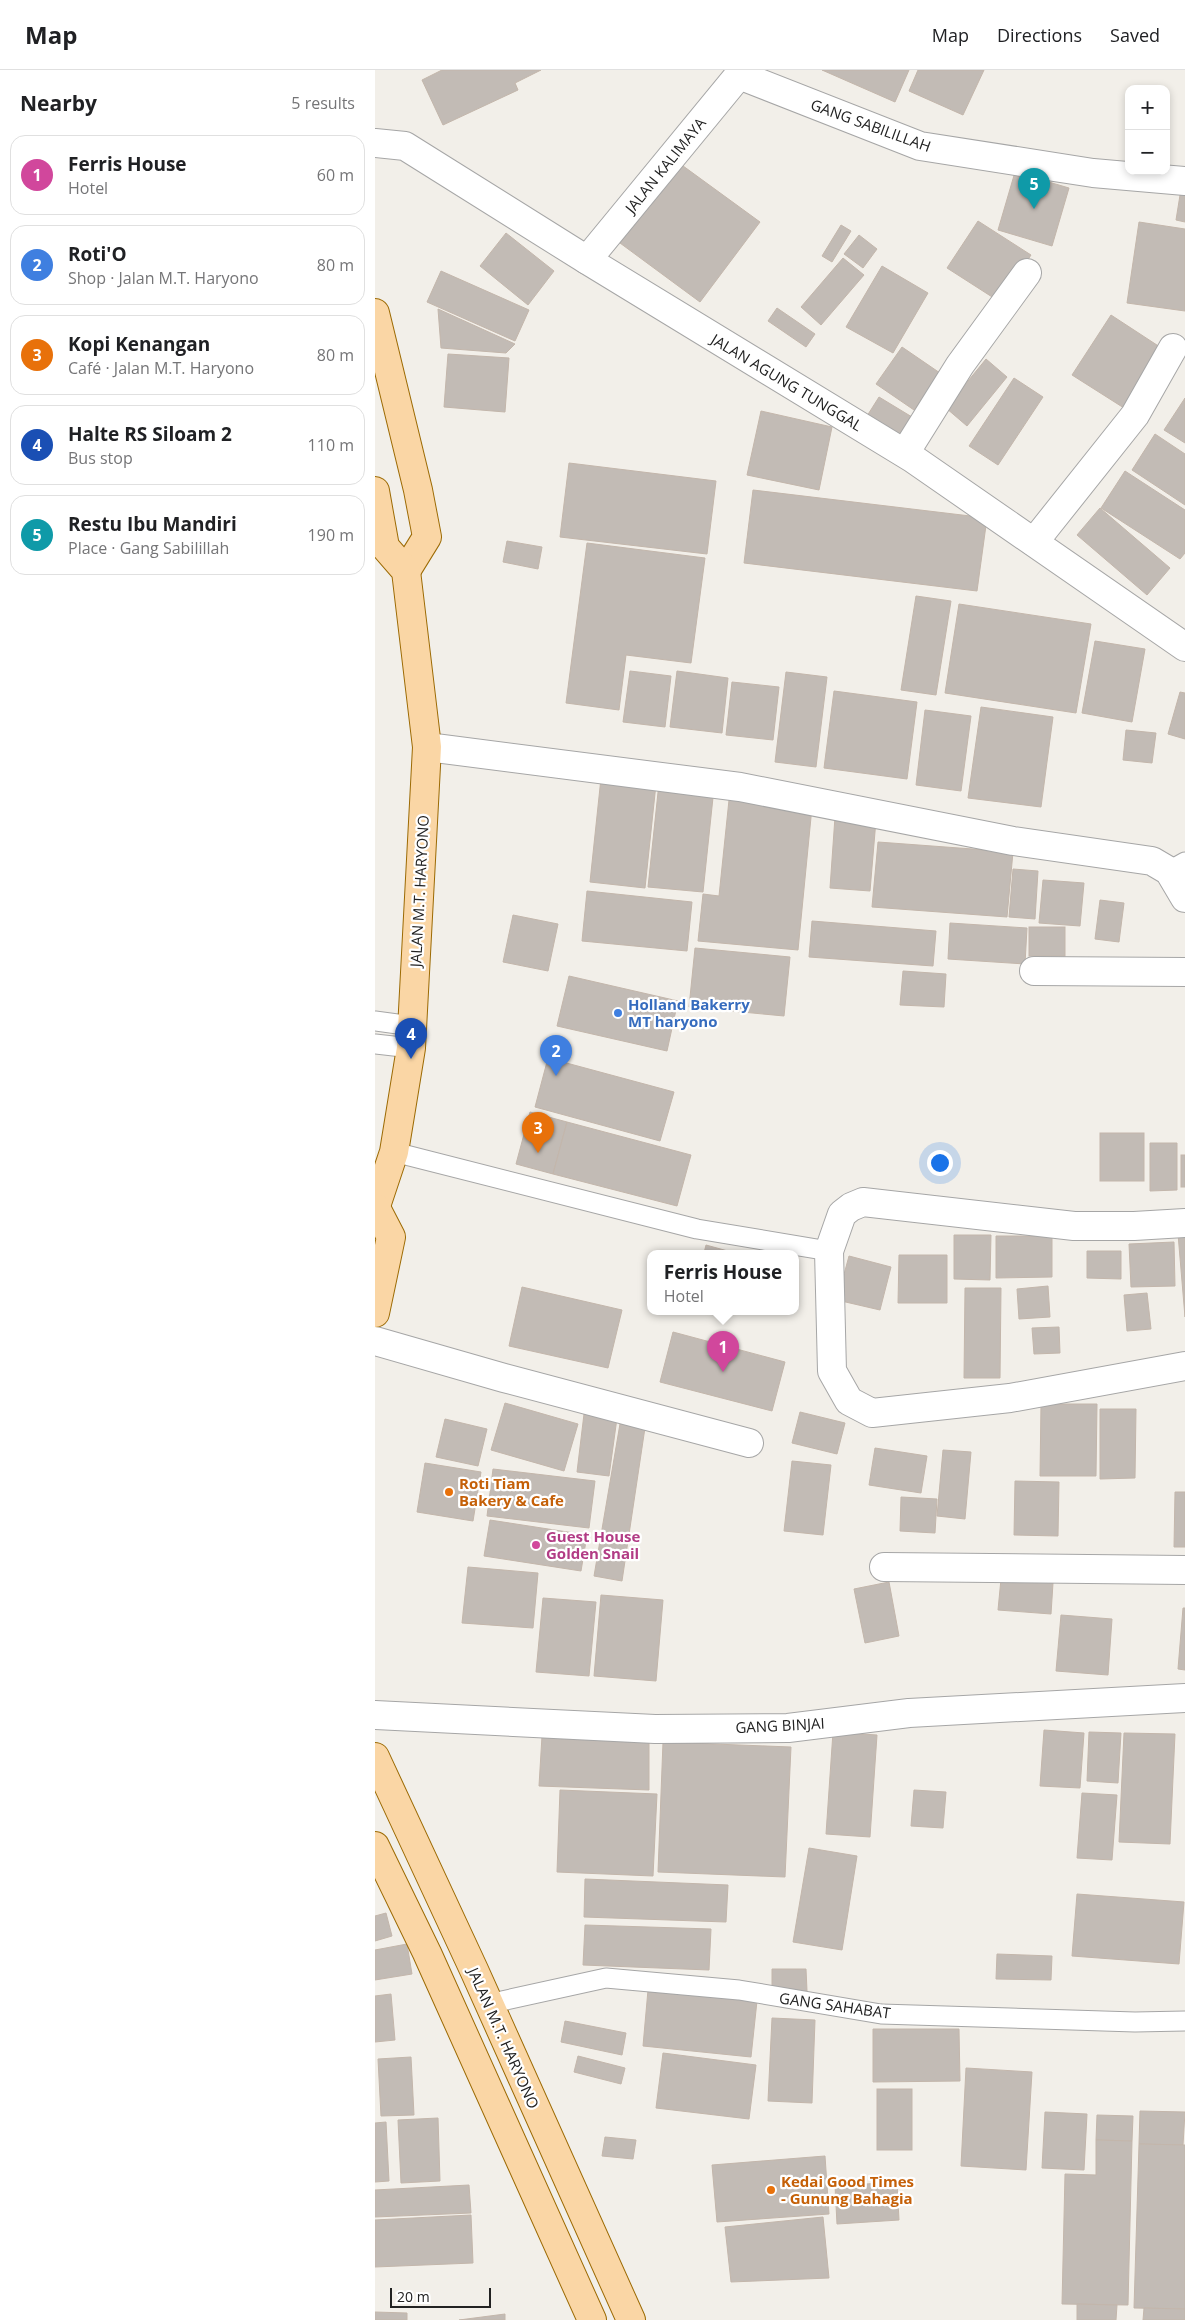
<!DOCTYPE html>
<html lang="en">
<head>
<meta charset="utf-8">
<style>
  :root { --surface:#fff; --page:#f2f2f2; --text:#202124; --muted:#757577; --line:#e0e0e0; --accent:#cf0505 }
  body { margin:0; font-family:"Open Sans",sans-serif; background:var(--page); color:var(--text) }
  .controls { position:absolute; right:15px; top:15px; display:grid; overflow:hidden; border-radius:10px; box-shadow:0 2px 8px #0003 }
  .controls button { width:45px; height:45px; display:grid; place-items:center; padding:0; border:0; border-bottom:1px solid var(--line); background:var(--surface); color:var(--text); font:25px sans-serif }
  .scale { position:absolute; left:15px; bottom:12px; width:101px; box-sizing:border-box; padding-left:5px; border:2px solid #222; border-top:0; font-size:14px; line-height:18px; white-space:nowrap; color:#222; -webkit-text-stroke:4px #fff; paint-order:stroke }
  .you { position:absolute; left:564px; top:1092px; width:18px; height:18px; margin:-12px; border:4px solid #fff; border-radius:50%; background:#1a73e8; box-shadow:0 0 0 8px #1a73e833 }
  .badge { display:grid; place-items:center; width:32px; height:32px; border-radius:50%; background:var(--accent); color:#fff; font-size:16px; font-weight:700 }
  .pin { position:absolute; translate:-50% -41px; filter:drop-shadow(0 1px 2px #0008) }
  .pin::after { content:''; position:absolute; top:26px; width:18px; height:15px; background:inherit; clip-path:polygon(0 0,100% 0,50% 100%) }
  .popup { position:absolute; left:272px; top:1180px; width:152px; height:65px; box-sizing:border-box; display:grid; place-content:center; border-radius:10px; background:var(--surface); filter:drop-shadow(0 1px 4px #0005); font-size:16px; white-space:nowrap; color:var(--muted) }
  .popup b { font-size:19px; color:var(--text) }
  .popup::after { content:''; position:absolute; left:50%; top:100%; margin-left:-10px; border:10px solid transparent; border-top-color:var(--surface) }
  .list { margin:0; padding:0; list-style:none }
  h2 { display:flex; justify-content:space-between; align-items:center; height:65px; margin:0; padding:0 20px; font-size:21px }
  h2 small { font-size:16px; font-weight:400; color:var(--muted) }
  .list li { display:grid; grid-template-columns:32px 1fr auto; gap:15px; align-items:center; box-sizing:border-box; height:80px; margin:0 10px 10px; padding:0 10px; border:1px solid var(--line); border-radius:15px }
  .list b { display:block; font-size:19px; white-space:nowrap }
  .list p { margin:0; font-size:16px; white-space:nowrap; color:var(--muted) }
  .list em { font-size:16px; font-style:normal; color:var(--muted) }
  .map { position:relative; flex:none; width:810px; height:2250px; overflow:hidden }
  header { display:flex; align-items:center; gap:30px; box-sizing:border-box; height:70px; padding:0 25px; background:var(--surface); border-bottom:1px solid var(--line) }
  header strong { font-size:24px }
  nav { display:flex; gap:28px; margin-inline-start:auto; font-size:18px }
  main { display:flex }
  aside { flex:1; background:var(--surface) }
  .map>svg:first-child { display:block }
  .building { fill:#c2bbb5; stroke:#c3b6ab }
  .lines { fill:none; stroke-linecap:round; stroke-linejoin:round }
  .service-casing { stroke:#a6a6a6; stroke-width:21 }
  .minor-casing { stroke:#a6a6a6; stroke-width:30 }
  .primary-casing { stroke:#9c6a03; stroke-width:30 }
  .service { stroke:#fff; stroke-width:19 }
  .minor { stroke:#fff; stroke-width:28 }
  .primary { stroke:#fad6a5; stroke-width:28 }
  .shop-dot { fill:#3f7fe0; stroke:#fff; stroke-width:2 }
  .food-dot { fill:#e8710a; stroke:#fff; stroke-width:2 }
  .hotel-dot { fill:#d1479c; stroke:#fff; stroke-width:2 }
  .labels { text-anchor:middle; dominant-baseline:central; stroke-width:4.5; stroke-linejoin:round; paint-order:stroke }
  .street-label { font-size:15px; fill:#222; stroke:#fff }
  .shop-label { font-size:15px; font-weight:bold; fill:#366cbe; stroke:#fff; text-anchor:start }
  .food-label { font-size:15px; font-weight:bold; fill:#c56008; stroke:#fff; text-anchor:start }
  .hotel-label { font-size:15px; font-weight:bold; fill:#b23c85; stroke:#fff; text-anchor:start }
</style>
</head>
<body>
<header>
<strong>Map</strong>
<nav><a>Map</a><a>Directions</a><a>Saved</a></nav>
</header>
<main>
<aside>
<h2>Nearby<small>5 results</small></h2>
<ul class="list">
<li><span class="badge" style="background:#d1479c">1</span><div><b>Ferris House</b><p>Hotel</p></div><em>60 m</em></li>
<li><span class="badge" style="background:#3f7fe0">2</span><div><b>Roti'O</b><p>Shop · Jalan M.T. Haryono</p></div><em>80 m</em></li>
<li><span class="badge" style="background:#e8710a">3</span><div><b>Kopi Kenangan</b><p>Café · Jalan M.T. Haryono</p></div><em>80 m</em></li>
<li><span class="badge" style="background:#1a4fb4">4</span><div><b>Halte RS Siloam 2</b><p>Bus stop</p></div><em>110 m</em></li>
<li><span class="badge" style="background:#0f9aa8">5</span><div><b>Restu Ibu Mandiri</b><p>Place · Gang Sabilillah</p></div><em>190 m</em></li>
</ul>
</aside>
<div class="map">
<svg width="810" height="2250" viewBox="0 0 810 2250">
  <rect width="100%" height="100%" fill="#f2efe9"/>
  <g class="building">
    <path d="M67 0H166L140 13 143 20 68 55 47 10Z"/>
    <path d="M447 0H534L520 32Z"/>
    <path d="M543 0H609L588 45 534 21Z"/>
    <path d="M304 93 385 152 325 232 245 173Z"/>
    <path d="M640 102 694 118 677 176 623 160Z"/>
    <path d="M806 119 810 120V152L801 150Z"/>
    <path d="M603 151 656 185 625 232 572 198Z"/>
    <path d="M764 152 810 159V241L752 233Z"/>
    <path d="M466 155 476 161 457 192 447 186Z"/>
    <path d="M131 163 179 201 153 235 105 196Z"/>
    <path d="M484 165 502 179 488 198 469 184Z"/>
    <path d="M468 188 489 205 446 255 426 237Z"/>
    <path d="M507 196 553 223 518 283 471 257Z"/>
    <path d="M66 201 154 240 140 271 52 232Z"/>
    <path d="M402 238 440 264 431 277 393 251Z"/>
    <path d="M63 239 140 274 131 283 66 278Z"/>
    <path d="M736 245 788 279 749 338 697 305Z"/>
    <path d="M527 277 565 303 539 340 501 314Z"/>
    <path d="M73 284 134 288 130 342 69 337Z"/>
    <path d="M611 289 632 307 592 356 571 338Z"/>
    <path d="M639 308 668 327 623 395 594 376Z"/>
    <path d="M504 327 537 347 525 366 492 346Z"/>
    <path d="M810 328V373L789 360Z"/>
    <path d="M386 341 457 357 444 420 372 405Z"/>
    <path d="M780 364 810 384V435L757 400Z"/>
    <path d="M194 393 341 411 332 484 185 467Z"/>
    <path d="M750 401 810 440V483L805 489 726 438Z"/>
    <path d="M378 420 612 448 602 521 369 493Z"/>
    <path d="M725 438 795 498 772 525 702 465Z"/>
    <path d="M132 471 167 477 163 499 128 492Z"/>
    <path d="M212 473 330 488 316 593 251 585 244 640 191 633Z"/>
    <path d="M541 526 576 531 561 625 526 620Z"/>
    <path d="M584 534 716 554 701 643 570 623Z"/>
    <path d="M720 571 770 579 757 652 707 643Z"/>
    <path d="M255 601 296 606 290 657 248 652Z"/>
    <path d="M302 601 353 608 347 663 295 657Z"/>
    <path d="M411 602 452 607 441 697 400 692Z"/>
    <path d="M357 612 404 617 398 670 351 665Z"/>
    <path d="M459 621 542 632 532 709 449 698Z"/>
    <path d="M805 622 810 623V669L793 664Z"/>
    <path d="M606 637 678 647 666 737 593 728Z"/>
    <path d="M550 640 596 646 586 721 541 715Z"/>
    <path d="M751 660 781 663 777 693 748 690Z"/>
    <path d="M226 708 281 714 270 818 215 812Z"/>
    <path d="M284 713 339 718 328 822 273 817Z"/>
    <path d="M354 730 437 737 423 880 323 871 328 824 344 826Z"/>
    <path d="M460 747 501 750 495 821 455 818Z"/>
    <path d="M503 772 638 782 632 847 497 837Z"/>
    <path d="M638 799 663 801 660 849 634 847Z"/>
    <path d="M668 810 709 813 705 856 664 853Z"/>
    <path d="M212 821 317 832 312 881 207 871Z"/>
    <path d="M725 830 749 833 744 872 720 869Z"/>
    <path d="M138 845 183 854 173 901 128 892Z"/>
    <path d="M437 851 561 861 558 896 434 887Z"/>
    <path d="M575 853 652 858 650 894 573 889Z"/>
    <rect x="654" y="857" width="36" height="29"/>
    <path d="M320 878 415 887 409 946 314 937Z"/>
    <path d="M528 901 571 904 569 937 525 935Z"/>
    <path d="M194 906 303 931 292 981 182 956Z"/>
    <path d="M173 988 299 1022 285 1071 160 1037Z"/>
    <path d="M155 1042 192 1052 178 1104 141 1094Z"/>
    <path d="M192 1052 316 1085 302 1136 178 1104Z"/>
    <rect x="725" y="1063" width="44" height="48"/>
    <path d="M775 1073H802V1120L775 1121Z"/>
    <rect x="806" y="1085" width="4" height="32"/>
    <path d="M810 1163V1247L803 1164Z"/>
    <path d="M579 1165H616L615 1210 579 1209Z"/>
    <path d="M621 1166H677V1207L621 1208Z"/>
    <path d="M799 1172 800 1216 756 1217 754 1174Z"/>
    <path d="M331 1175 360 1183H329Z"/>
    <path d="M712 1181H746V1209L712 1208Z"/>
    <path d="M524 1185H572V1233H523Z"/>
    <path d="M474 1186 516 1197 505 1240 462 1230Z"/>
    <path d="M673 1216 675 1247 644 1249 642 1219Z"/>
    <path d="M147 1217 247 1240 233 1298 134 1276Z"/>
    <path d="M590 1218H626L625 1308H589Z"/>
    <path d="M772 1223 776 1259 752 1261 749 1225Z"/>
    <path d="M684 1257 685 1283 659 1284 657 1258Z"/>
    <path d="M298 1262 410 1292 397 1341 285 1312Z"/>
    <path d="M130 1333 203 1354 189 1401 116 1380Z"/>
    <path d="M666 1334H722L721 1406H665Z"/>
    <path d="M725 1339H761L760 1408 725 1409Z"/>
    <path d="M425 1342 470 1353 462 1384 417 1373Z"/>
    <path d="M209 1344 242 1348 234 1406 202 1402Z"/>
    <path d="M246 1348 271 1351 247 1511 219 1506Z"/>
    <path d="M70 1349 112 1359 103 1396 61 1387Z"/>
    <path d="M500 1378 552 1386 546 1423 494 1415Z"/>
    <path d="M568 1380 596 1382 590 1449 562 1446Z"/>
    <path d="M417 1391 456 1395 448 1465 409 1461Z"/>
    <path d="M50 1393 106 1402 98 1451 42 1442Z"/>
    <path d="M118 1399 220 1411 214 1458 112 1446Z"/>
    <path d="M640 1411 684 1412 683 1466 639 1465Z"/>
    <path d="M800 1422H810V1477H799Z"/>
    <path d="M526 1427 562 1429 560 1463 525 1461Z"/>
    <path d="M115 1450 212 1465 206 1501 109 1486Z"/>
    <path d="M93 1497 163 1503 158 1558 87 1553Z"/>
    <path d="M626 1509 678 1513 676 1544 623 1540Z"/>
    <path d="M514 1512 524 1566 490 1573 479 1519Z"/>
    <path d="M226 1525 288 1530 281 1611 219 1606Z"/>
    <path d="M168 1528 221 1532 214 1606 161 1602Z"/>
    <path d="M808 1538H810V1600L803 1599Z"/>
    <path d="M686 1545 737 1549 733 1605 681 1601Z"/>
    <path d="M669 1660 709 1663 705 1718 665 1716Z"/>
    <path d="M458 1662 502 1665 495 1767 451 1764Z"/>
    <path d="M714 1662 746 1663 743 1713 712 1711Z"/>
    <path d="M749 1663 800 1664 795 1774 744 1772Z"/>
    <path d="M167 1666 274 1667V1720L164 1716Z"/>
    <path d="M288 1672 416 1677 410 1807 283 1802Z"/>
    <path d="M185 1720 282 1724 278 1806 182 1802Z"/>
    <path d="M539 1720 571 1722 568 1758 536 1756Z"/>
    <path d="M707 1723 742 1725 737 1790 702 1788Z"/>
    <path d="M434 1778 482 1786 467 1880 418 1872Z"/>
    <path d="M210 1809 353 1815 351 1852 209 1847Z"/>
    <path d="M702 1824 809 1832 804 1894 697 1886Z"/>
    <path d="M11 1843 17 1866 0 1871V1846Z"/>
    <path d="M210 1855 336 1859 334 1900 208 1895Z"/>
    <path d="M32 1874 37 1904 0 1910V1880Z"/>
    <path d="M622 1884 677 1886 676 1910 621 1909Z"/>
    <path d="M397 1899H431L432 1921H397Z"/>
    <path d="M273 1920 382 1931 376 1987 268 1976Z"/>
    <path d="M16 1924 20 1970 0 1972V1926Z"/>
    <path d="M397 1948 440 1950 437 2033 393 2031Z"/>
    <path d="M190 1951 251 1963 247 1985 186 1972Z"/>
    <path d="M498 1959H584L585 2011 498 2012Z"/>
    <path d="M288 1983 381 1995 374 2049 281 2038Z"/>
    <path d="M203 1986 250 1998 246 2014 199 2002Z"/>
    <path d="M36 1987 39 2045 6 2046 3 1989Z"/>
    <path d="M591 1998 657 2002 651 2100 586 2096Z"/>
    <rect x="502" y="2019" width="35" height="61"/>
    <path d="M765 2041 810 2042 808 2075 764 2074Z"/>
    <path d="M670 2042 712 2044 709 2100 667 2098Z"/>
    <path d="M722 2045 758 2046 757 2071 721 2070Z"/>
    <path d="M63 2048 65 2111 26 2113 23 2050Z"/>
    <path d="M11 2052 14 2111 0 2112V2053Z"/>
    <path d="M230 2067 261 2070 258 2089 227 2086Z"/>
    <path d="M721 2070 757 2071 753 2235 687 2234 690 2104 721 2105Z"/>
    <path d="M764 2074 810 2075V2239L759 2238Z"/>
    <path d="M450 2086 454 2144 342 2152 337 2095Z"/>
    <path d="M522 2112 524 2150 462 2154 460 2116Z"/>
    <path d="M94 2115 96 2143 0 2147V2120Z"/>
    <path d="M96 2145 98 2193 0 2197V2150Z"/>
    <path d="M448 2147 454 2208 356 2212 350 2157Z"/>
    <path d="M702 2234 742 2235 741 2250H702Z"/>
    <path d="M769 2238 810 2239V2250H768Z"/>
    <path d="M0 2242 32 2243V2250H0Z"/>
    <path d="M130 2244V2250H84Z"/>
  </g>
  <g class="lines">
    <defs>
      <g id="service">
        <path d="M794 801 810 792"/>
        <path d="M0 951 37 956"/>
        <path d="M0 974 36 978"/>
        <path d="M19 1082 322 1159 454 1181"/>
        <path d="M113 1934 231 1908 364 1920 506 1944 760 1952 810 1951"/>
      </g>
      <g id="minor">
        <path d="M364 5 545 76 718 103 810 111"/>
        <path d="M0 73 30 76 212 190 537 388 810 577"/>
        <path d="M212 190 368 0"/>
        <path d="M530 383 585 295 652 203"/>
        <path d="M659 472 760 345 798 278"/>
        <path d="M52 677 365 717 638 771 777 791 794 801 810 828"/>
        <path d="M659 901 810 902"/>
        <path d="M810 1153 759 1156H699L488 1132 476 1137 467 1144 454 1181 457 1301 474 1331 497 1343 635 1328 810 1296"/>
        <path d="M0 1271 129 1308 374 1373"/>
        <path d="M509 1497 810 1500"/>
        <path d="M0 1645 280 1659 413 1658 534 1643 810 1628"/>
      </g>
      <g id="primary">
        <path d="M0 243 43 420 52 467 31 501"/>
        <path d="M0 421 10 477 31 501 52 677 36 978 19 1082 0 1139"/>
        <path d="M0 1243 16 1167 1 1138"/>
        <path d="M0 1687 99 1900 256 2250"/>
        <path d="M0 1776 52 1883 217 2250"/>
      </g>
    </defs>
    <use href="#service" class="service-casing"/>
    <use href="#minor" class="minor-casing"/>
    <use href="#primary" class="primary-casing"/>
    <use href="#service" class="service"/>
    <use href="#minor" class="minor"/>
    <use href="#primary" class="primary"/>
  </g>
  <circle class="shop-dot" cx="243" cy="943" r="5"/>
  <g class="food-dot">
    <circle cx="74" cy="1422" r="5"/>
    <circle cx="396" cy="2120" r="5"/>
  </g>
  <circle class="hotel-dot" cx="161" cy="1475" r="5"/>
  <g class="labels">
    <g class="street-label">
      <text transform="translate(496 55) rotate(20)">GANG SABILILLAH</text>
      <text transform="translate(290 95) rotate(-51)">JALAN KALIMAYA</text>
      <text transform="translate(412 312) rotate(31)">JALAN AGUNG TUNGGAL</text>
      <text transform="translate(44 821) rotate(-87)">JALAN M.T. HARYONO</text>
      <text transform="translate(405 1655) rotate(-3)">GANG BINJAI</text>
      <text transform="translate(460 1935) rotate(8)">GANG SAHABAT</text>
      <text transform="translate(129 1968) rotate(66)">JALAN M.T. HARYONO</text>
    </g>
    <g class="shop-label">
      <text x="253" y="934">Holland Bakerry<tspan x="253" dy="17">MT haryono</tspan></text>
    </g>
    <g class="food-label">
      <text x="84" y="1413">Roti Tiam<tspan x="84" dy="17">Bakery &amp; Cafe</tspan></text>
      <text x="406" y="2111">Kedai Good Times<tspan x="406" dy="17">- Gunung Bahagia</tspan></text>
    </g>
    <g class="hotel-label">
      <text x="171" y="1466">Guest House<tspan x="171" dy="17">Golden Snail</tspan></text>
    </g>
  </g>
</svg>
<div class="controls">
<button>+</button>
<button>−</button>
</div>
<div class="scale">20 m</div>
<div class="you"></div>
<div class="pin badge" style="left:348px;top:1302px;background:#d1479c">1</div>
<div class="popup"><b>Ferris House</b>Hotel</div>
<div class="pin badge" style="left:181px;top:1006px;background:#3f7fe0">2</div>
<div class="pin badge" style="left:163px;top:1083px;background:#e8710a">3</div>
<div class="pin badge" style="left:36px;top:989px;background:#1a4fb4">4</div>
<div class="pin badge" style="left:659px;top:139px;background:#0f9aa8">5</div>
</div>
</main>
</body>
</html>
